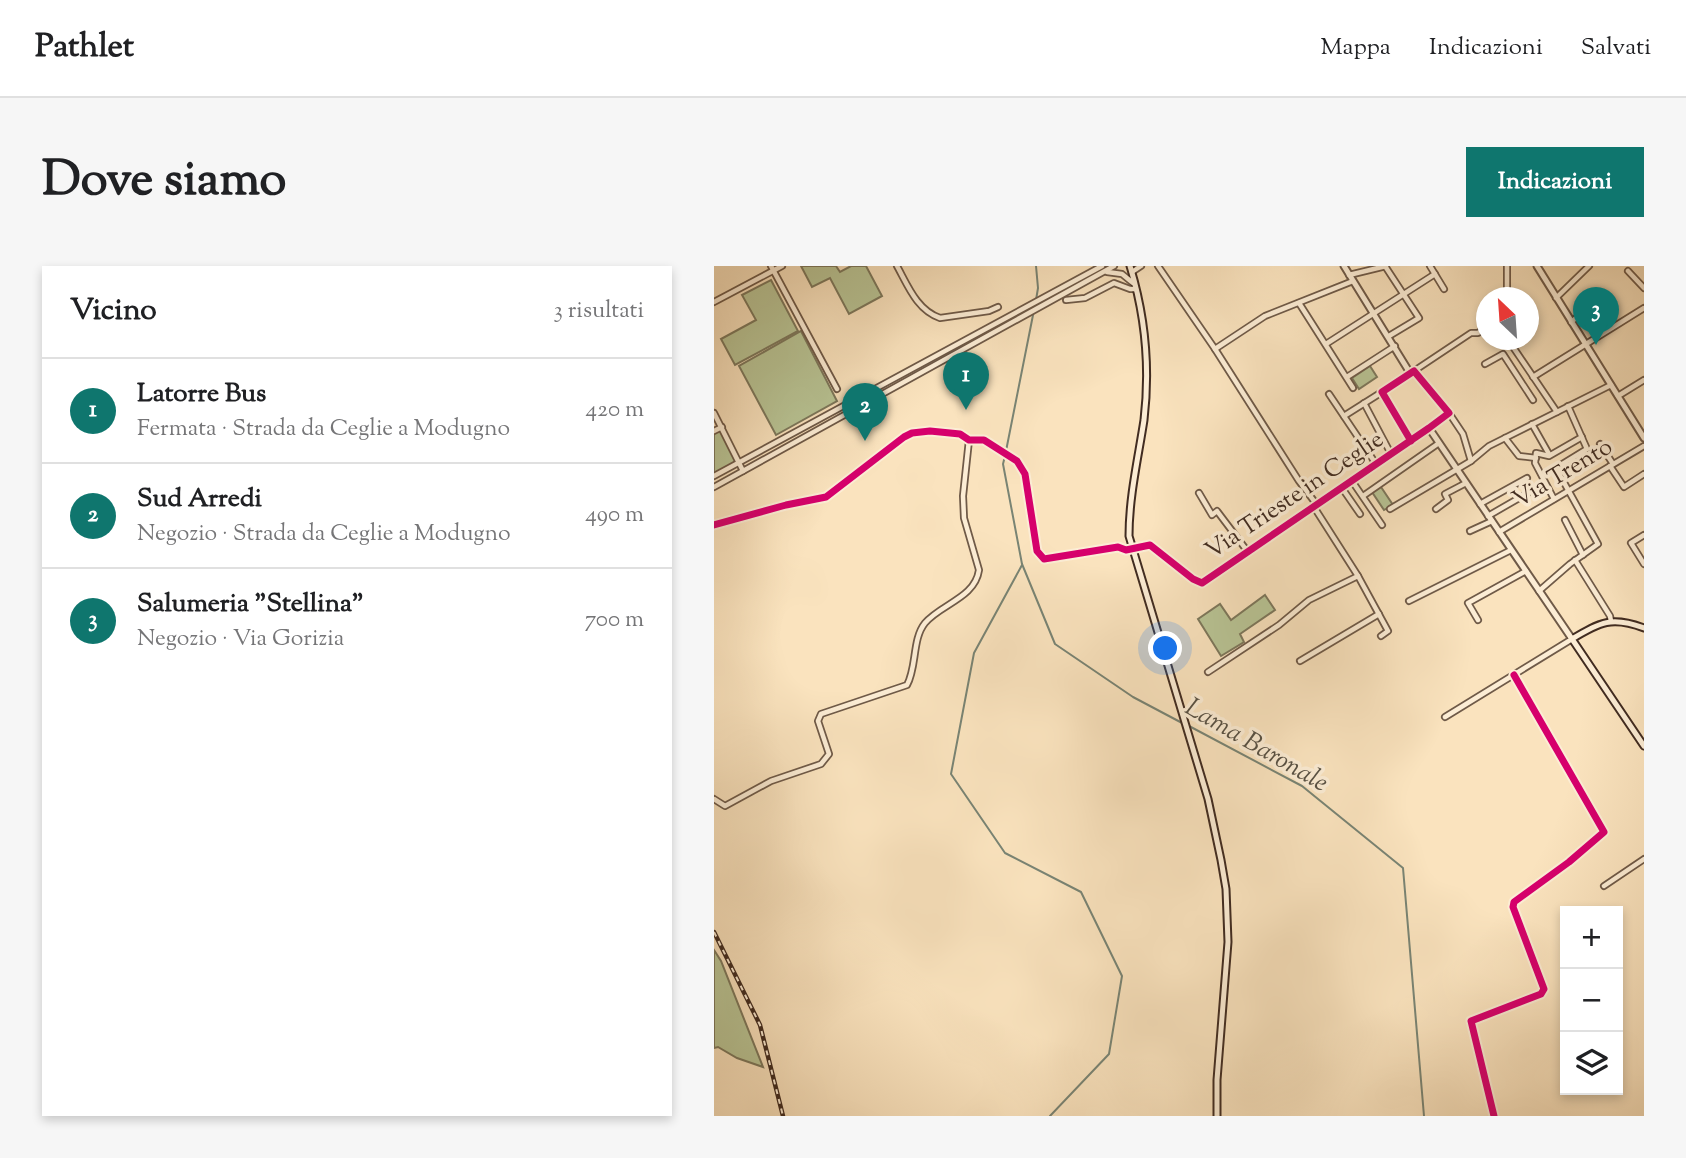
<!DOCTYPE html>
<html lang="it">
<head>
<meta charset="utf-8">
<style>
  :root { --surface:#fff; --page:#f6f6f6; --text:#202124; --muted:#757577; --line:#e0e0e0; --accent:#0f766e }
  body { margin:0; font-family:"Sorts Mill Goudy",serif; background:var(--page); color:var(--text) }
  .controls { position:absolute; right:21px; bottom:21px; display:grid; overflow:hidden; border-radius:0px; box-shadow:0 4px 10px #0003 }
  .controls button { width:63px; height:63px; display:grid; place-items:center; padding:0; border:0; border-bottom:2px solid var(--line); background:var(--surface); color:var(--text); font:35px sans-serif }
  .compass { position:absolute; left:762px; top:21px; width:63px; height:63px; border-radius:50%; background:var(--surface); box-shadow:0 4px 10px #0003; rotate:335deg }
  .you { position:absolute; left:452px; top:383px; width:24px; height:24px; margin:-18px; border:5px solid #fff; border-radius:50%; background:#1a73e8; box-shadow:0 0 0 10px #1a73e833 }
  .badge { display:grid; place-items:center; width:46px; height:46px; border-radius:50%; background:var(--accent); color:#fff; font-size:23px; font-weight:700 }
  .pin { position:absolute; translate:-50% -58px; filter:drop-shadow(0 2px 4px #0008) }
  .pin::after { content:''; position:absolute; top:37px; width:24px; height:21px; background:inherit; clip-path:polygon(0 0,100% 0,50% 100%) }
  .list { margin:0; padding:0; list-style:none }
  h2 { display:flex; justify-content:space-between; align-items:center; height:91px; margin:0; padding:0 28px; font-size:30px }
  h2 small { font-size:23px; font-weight:400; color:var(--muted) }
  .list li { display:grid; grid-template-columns:46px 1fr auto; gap:21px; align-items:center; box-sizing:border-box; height:105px; padding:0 28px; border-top:2px solid var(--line) }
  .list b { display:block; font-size:26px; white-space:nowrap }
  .list p { margin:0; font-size:23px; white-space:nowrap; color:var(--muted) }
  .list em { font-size:23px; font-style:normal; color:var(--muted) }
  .icon { flex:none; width:38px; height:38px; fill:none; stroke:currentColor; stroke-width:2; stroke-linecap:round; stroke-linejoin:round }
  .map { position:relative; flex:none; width:930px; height:850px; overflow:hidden; border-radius:0px }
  header { display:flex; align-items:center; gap:42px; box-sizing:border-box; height:98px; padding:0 35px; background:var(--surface); border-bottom:2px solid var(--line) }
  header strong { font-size:33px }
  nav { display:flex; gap:38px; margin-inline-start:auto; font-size:24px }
  .intro { display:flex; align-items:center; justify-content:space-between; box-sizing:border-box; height:168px; padding:0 42px }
  h1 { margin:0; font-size:49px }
  .button { padding:18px 32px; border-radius:0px; background:var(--accent); color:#fff; font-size:24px; font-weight:700 }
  main { display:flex; gap:42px; padding:0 42px }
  aside { flex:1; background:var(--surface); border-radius:0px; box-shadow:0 4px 10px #0003 }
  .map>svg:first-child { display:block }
  .green { fill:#b9c596; stroke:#7d785c; stroke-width:2 }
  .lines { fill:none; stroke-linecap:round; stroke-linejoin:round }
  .stream { stroke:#798474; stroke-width:2 }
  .minor-casing { stroke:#6f5a48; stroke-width:8 }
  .tertiary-casing { stroke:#6f5a48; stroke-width:9 }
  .secondary-casing { stroke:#412c21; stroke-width:9 }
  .minor { stroke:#fcedd5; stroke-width:4.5 }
  .tertiary { stroke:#fcedd5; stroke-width:5 }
  .secondary { stroke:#fcedd5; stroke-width:5 }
  .rail-casing { stroke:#412c21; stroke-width:4.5 }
  .rail { stroke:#fcedd5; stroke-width:2; stroke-dasharray:5; stroke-linecap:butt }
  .cycleway-casing { stroke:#fcedd5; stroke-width:11 }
  .cycleway { stroke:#d6006c; stroke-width:7 }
  .labels { text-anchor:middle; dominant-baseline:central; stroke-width:7; stroke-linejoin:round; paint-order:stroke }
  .street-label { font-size:24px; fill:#412c21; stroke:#fcedd5 }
  .water-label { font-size:26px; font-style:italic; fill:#585144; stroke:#fcedd5 }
</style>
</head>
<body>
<header>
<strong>Pathlet</strong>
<nav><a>Mappa</a><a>Indicazioni</a><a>Salvati</a></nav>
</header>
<div class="intro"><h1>Dove siamo</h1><a class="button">Indicazioni</a></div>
<main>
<aside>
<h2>Vicino<small>3 risultati</small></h2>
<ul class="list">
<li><span class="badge">1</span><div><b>Latorre Bus</b><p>Fermata · Strada da Ceglie a Modugno</p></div><em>420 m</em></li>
<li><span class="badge">2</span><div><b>Sud Arredi</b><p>Negozio · Strada da Ceglie a Modugno</p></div><em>490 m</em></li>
<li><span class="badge">3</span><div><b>Salumeria &quot;Stellina&quot;</b><p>Negozio · Via Gorizia</p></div><em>700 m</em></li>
</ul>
</aside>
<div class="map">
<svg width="930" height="850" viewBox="0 0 930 850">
  <rect width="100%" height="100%" fill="#fae3be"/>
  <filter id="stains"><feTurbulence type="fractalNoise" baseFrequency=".00286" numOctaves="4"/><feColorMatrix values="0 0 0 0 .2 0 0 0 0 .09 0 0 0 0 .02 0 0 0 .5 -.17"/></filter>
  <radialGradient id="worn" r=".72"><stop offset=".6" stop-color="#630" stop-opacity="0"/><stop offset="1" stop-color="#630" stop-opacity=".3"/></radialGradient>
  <g class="green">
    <path d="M87 0H122L126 6 137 0H152L168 30 135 48 116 12 98 21Z"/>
    <path d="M57 14 84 65 21 99 7 73 42 54 28 29Z"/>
    <path d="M87 65 123 135 62 169 25 100Z"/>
    <path d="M656 100 663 111 645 123 638 112Z"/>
    <path d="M8 161 25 197 0 210V166Z"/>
    <path d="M667 221 679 239 670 244 658 226Z"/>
    <path d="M551 329 561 344 526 368 530 376 507 390 484 353 506 338 517 354Z"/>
    <path d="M0 684 7 695 49 801 23 792 4 781 0 782Z"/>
  </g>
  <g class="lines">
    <g class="stream">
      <path d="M322 0 324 22 322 34"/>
      <path d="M292 185 321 39"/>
      <path d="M291 190 289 198 308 298 341 378 419 431 470 458"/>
      <path d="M308 299 260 387 237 508 291 587 367 626 408 710 395 788 336 850"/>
      <path d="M475 460 588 520 689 602 710 850"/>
    </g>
    <defs>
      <g id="minor">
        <path d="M57 0 123 123"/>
        <path d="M183 0C194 20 203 44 226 52L275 45 284 41"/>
        <path d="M444 0 501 83 585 215 603 239"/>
        <path d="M671 0 705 52 675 70"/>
        <path d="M716 0 730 23"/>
        <path d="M793 0V32"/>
        <path d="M914 5 930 22"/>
        <path d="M393 6 408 8 419 17"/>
        <path d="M418 6 427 0"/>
        <path d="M635 9 672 0"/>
        <path d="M842 32 875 0"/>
        <path d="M352 34 371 32 400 17 416 23H422"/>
        <path d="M0 36 68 0"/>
        <path d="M585 37 639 122"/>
        <path d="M857 56 889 31"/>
        <path d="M795 75 843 146"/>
        <path d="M612 78 721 8"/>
        <path d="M501 83 551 50 639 15"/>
        <path d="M771 98 789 88 819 134"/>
        <path d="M700 105 757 67H764L772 61"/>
        <path d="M633 111 681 80"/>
        <path d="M819 111 930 42"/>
        <path d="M615 128 662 198"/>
        <path d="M904 130 930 114"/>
        <path d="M650 137 677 188"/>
        <path d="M0 147 29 205"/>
        <path d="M735 147 749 168 757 195"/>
        <path d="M630 150 668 126"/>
        <path d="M818 158 835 188"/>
        <path d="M0 165 8 161"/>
        <path d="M791 172 805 190 822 192"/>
        <path d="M886 178 899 198"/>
        <path d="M896 200 910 221 930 208"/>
        <path d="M0 210 388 0"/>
        <path d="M638 215 668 259"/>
        <path d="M0 221 400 0"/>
        <path d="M628 222 646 248"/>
        <path d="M485 227 498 249 503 245 534 286"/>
        <path d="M649 230 725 177"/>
        <path d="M840 233 821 197 822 187 835 190 868 171"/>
        <path d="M766 238 813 212"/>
        <path d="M600 241 644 310 674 365 667 370"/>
        <path d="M676 243 757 195 775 180 897 119"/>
        <path d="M722 243 734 234 731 228 752 217"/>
        <path d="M774 250 819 224"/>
        <path d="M851 254 869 289"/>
        <path d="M0 259 72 239 112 231 190 171 198 167 216 165 246 168 255 174H270L303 195 311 208 323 285 330 293 404 281 412 284 436 279 479 313 488 317 697 175"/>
        <path d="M756 265 778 255"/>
        <path d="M785 266 930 180"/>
        <path d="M930 269 917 277 930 298"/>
        <path d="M861 294 896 350 897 355"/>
        <path d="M825 325 856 298 884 278 842 202 873 183 854 140"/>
        <path d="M695 335 797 284"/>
        <path d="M764 354 754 337 812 305"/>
        <path d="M586 395 665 348"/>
        <path d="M494 406 565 359 595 334 644 310"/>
        <path d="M731 451 858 373"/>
        <path d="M0 533 11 540 57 515 107 498 115 488 104 455 107 448 193 419C203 401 198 373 211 357 227 338 261 332 265 304L250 252 249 230 255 174"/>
        <path d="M890 620 930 593"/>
        <path d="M780 850 757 755 827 728 830 723 799 641 800 636 855 596 890 566 800 409"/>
      </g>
      <g id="tertiary">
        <path d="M630 0 696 107"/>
        <path d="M823 0 930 172"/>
        <path d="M700 105 735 147 697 175 668 126Z"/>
        <path d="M715 162 858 373"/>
      </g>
      <g id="secondary">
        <path d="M416 0C431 49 436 103 430 154 424 193 415 231 415 270L494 533 507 594 512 623 514 676 503 814V850"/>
        <path d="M930 362C898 350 886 356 858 373L930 480"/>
      </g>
    </defs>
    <use href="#minor" class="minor-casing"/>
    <use href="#tertiary" class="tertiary-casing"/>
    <use href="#secondary" class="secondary-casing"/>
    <use href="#minor" class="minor"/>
    <use href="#tertiary" class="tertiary"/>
    <use href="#secondary" class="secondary"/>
    <defs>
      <path id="rail" d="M0 666 46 759 69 850"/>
    </defs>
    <use href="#rail" class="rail-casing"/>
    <use href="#rail" class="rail"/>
    <defs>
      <g id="cycleway">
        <path d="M0 259 72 239 112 231 190 171 198 167 216 165 246 168 255 174H270L303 195 311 208 323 285 330 293 404 281 412 284 436 279 479 313 488 317 715 162 735 147 700 105 668 126 697 175"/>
        <path d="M780 850 757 755 827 728 830 723 799 641 800 636 855 596 890 566 800 409"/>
      </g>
    </defs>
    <use href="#cycleway" class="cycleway-casing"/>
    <use href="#cycleway" class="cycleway"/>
  </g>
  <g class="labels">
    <g class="street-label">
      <text transform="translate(849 208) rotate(-31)">Via Trento</text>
      <text transform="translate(581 230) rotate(-34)">Via Trieste in Ceglie</text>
    </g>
    <g class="water-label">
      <text transform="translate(542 480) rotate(30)">Lama Baronale</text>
    </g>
  </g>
  <rect width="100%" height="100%" filter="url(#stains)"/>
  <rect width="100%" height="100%" fill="url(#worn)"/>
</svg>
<div class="controls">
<button>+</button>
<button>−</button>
<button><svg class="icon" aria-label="layers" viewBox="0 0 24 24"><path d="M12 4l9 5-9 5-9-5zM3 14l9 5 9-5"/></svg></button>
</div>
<svg class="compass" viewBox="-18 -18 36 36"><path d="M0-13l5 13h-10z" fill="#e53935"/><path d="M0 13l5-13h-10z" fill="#757577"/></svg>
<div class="you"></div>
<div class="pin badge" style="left:252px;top:144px">1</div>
<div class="pin badge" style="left:151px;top:175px">2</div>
<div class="pin badge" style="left:882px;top:79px">3</div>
</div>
</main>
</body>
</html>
